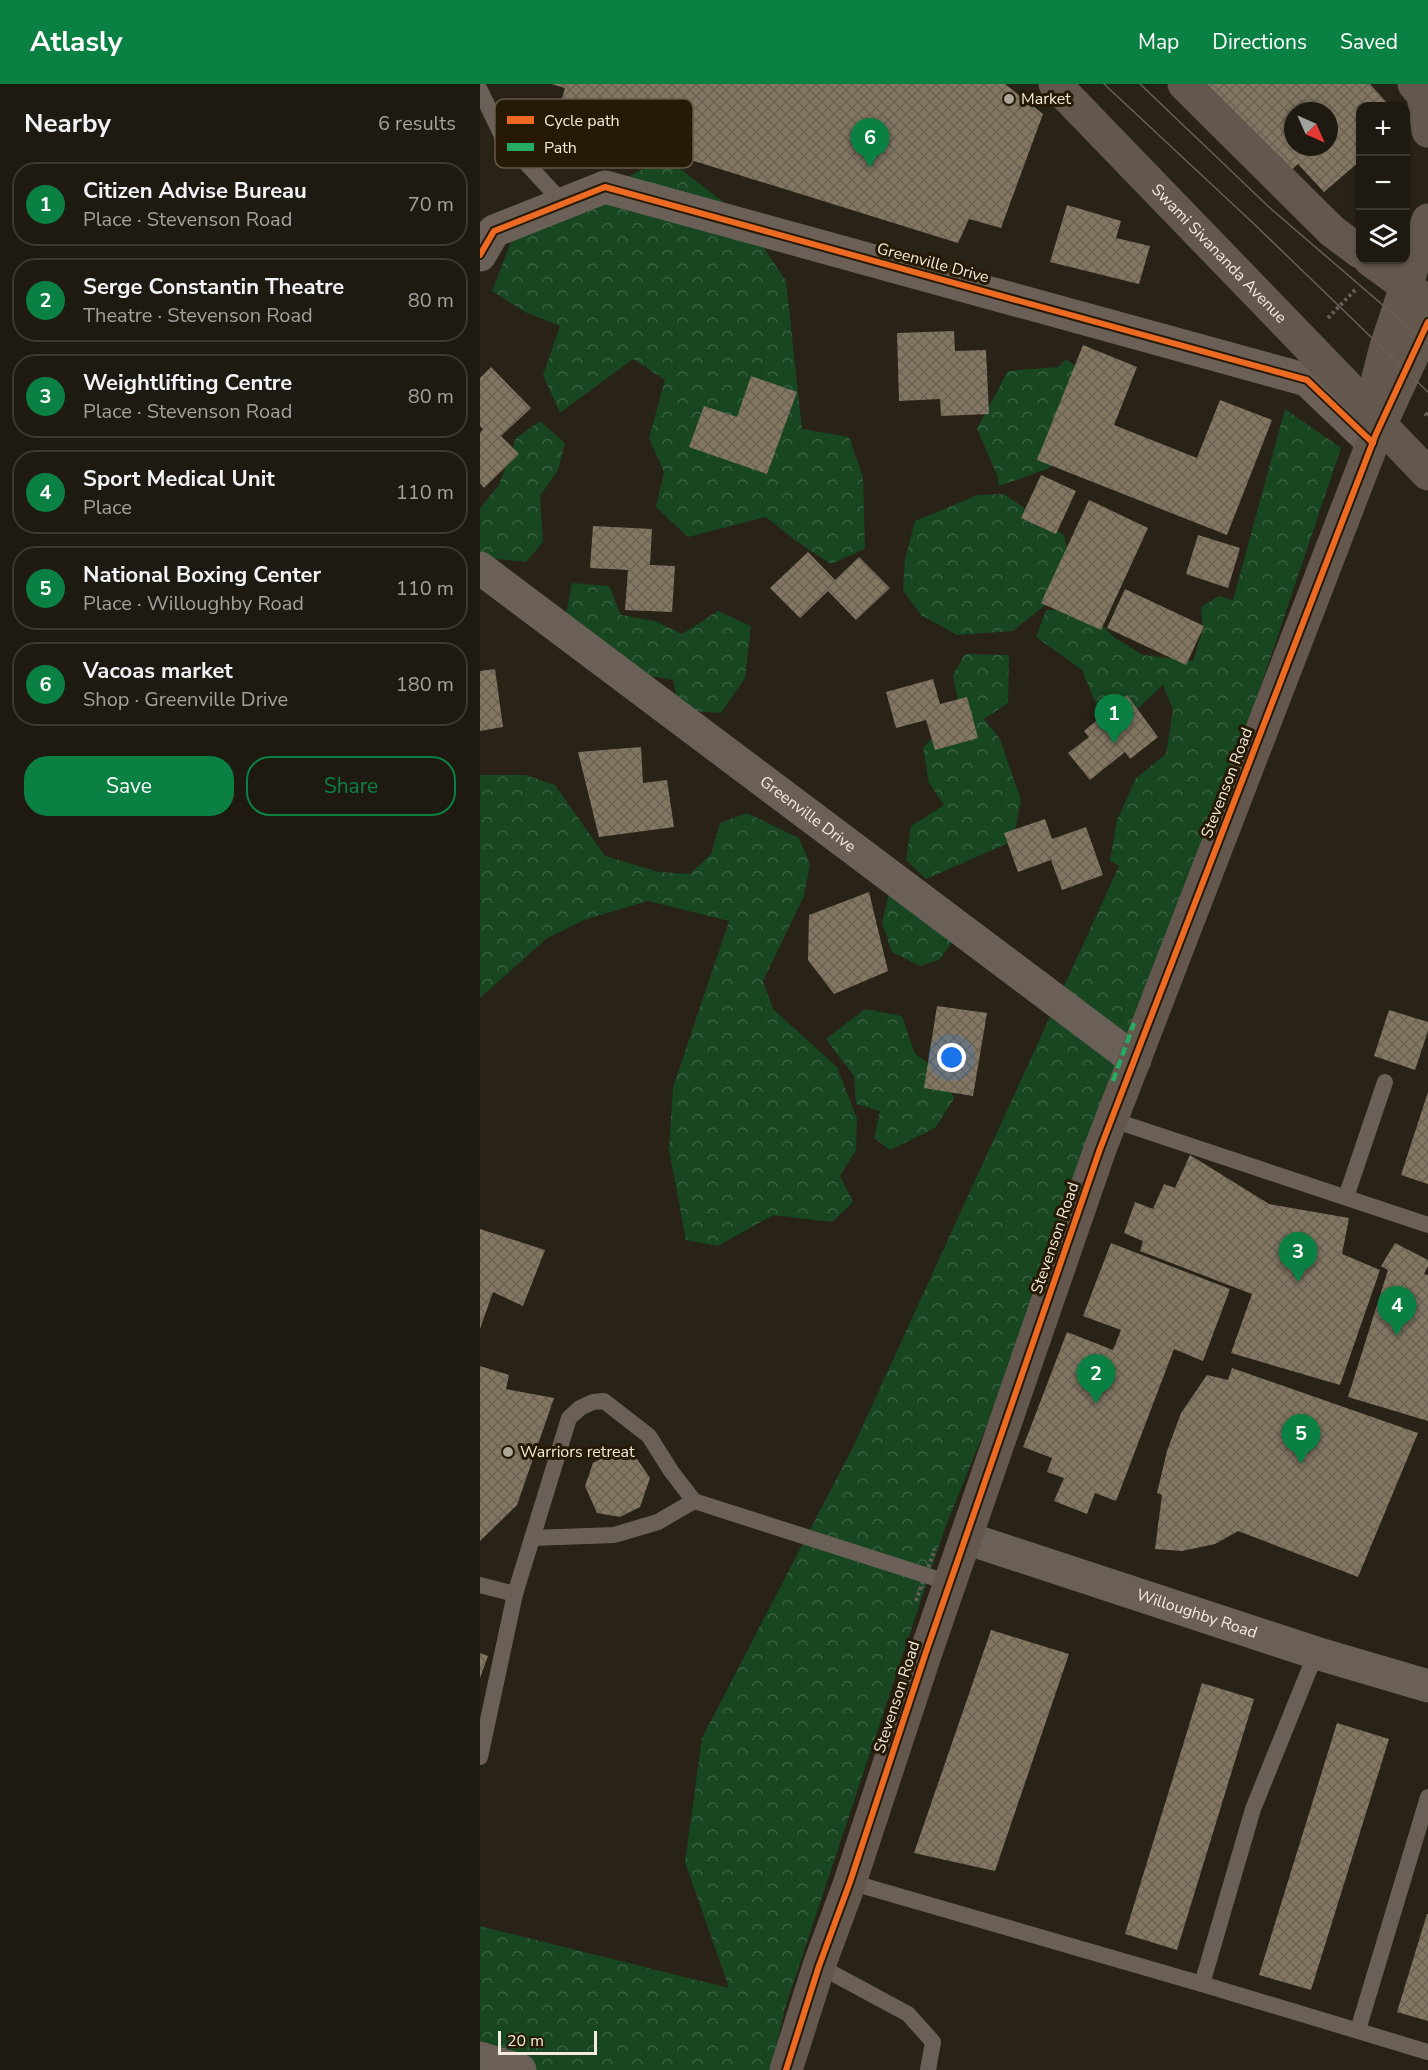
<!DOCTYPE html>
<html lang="en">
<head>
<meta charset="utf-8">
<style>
  :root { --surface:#1e1a11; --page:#26231a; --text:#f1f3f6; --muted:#a1a19f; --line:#3c3831; --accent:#0b8043 }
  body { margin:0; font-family:"Nunito Sans",sans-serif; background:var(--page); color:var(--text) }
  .controls { position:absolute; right:18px; top:18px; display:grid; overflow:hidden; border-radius:12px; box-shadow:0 2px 4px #0004 }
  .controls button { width:54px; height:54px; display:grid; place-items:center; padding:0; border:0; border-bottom:2px solid var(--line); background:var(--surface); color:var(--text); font:30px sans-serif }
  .compass { position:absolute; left:804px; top:18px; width:54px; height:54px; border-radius:50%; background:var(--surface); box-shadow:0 2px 4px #0004; rotate:135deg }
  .scale { position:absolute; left:18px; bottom:15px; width:99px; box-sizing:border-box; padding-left:6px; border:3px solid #f3ebde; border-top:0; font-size:16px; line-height:21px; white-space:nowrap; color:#f3ebde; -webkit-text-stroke:4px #261a06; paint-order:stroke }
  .you { position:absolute; left:472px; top:974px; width:21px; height:21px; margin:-15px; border:4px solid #fff; border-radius:50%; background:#1a73e8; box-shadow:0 0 0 9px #1a73e833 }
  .badge { display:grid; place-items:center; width:39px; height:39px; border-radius:50%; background:var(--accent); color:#fff; font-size:20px; font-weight:700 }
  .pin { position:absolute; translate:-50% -50px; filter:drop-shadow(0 2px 3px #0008) }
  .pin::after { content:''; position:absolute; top:32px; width:21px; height:18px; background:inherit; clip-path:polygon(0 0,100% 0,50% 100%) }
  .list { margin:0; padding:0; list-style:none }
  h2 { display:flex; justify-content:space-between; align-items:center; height:78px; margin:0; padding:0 24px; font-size:26px }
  h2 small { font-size:20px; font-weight:400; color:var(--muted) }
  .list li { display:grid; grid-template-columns:39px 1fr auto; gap:18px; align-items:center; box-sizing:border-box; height:84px; margin:0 12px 12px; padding:0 12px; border:2px solid var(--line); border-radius:24px }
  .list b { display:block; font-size:22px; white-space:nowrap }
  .list p { margin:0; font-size:20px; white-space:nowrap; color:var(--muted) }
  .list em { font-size:20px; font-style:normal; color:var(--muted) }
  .actions { display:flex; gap:12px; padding:18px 24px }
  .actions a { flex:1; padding:14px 0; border:2px solid var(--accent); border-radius:24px; text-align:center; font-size:21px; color:var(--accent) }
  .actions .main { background:var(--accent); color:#fff }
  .icon { flex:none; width:33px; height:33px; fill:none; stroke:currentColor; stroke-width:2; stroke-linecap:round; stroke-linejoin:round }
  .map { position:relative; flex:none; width:948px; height:1986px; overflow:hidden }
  header { display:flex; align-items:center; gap:36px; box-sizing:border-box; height:84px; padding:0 30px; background:var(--accent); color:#fff }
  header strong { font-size:28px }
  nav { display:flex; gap:33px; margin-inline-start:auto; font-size:21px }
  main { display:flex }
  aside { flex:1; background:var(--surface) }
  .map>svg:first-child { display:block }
  .forest { fill:url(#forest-crowns) }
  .building { fill:url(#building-cross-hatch); fill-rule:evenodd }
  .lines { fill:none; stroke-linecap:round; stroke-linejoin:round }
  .path { stroke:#675e57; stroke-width:4; stroke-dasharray:3 3; stroke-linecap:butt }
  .lane { stroke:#6b6058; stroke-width:16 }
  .street { stroke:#6b6058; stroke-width:33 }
  .secondary { stroke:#64584e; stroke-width:33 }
  .tram { stroke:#685f58; stroke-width:1.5 }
  .path-bridge { stroke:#675e57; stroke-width:4; stroke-dasharray:3 3; stroke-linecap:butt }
  .quiet { stroke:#26ab63; stroke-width:4.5; stroke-dasharray:9 4.5; stroke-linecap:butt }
  .cycleway-casing { stroke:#261a06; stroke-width:10 }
  .cycleway { stroke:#ed6a23; stroke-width:6 }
  .poi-dot { fill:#aca598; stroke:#261a06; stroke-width:2 }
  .labels { text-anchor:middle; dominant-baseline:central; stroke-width:6; stroke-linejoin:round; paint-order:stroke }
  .poi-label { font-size:16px; fill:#f3ebde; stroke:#261a06; text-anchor:start }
  .street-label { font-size:16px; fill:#f3ebde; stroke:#261a06 }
  .key { fill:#261a06; stroke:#645947; stroke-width:1.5 }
  .key-label { font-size:16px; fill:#f3ebde }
</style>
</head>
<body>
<header>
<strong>Atlasly</strong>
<nav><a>Map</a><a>Directions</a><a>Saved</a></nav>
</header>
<main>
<aside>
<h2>Nearby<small>6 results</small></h2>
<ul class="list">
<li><span class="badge">1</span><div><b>Citizen Advise Bureau</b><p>Place · Stevenson Road</p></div><em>70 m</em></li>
<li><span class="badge">2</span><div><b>Serge Constantin Theatre</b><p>Theatre · Stevenson Road</p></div><em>80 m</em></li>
<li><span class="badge">3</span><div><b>Weightlifting Centre</b><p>Place · Stevenson Road</p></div><em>80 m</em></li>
<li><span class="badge">4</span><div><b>Sport Medical Unit</b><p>Place</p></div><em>110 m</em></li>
<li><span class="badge">5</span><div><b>National Boxing Center</b><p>Place · Willoughby Road</p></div><em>110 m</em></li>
<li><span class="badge">6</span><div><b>Vacoas market</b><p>Shop · Greenville Drive</p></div><em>180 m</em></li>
</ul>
<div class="actions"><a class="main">Save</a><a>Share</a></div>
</aside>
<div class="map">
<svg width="948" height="1986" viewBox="0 0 948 1986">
  <defs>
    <pattern id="forest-crowns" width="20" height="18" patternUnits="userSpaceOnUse" patternTransform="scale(1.5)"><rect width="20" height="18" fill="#174621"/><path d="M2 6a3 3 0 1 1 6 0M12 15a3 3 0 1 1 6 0" fill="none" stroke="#396141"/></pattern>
    <pattern id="building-cross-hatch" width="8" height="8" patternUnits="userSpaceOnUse" patternTransform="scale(1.5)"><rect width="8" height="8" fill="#847762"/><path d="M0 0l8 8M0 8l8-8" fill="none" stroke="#696154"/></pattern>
  </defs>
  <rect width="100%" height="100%" fill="#282217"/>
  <g class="forest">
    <path d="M185 73 264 134 306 197 322 345 369 353 383 393 385 465 351 480 316 457 286 433 208 453 176 423 184 388 169 354 185 296 153 275 80 329 63 291 80 242 45 228 12 207 36 145 92 123Z"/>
    <path d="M586 275 614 295 589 371 567 385 519 402 517 391 497 345 528 287 578 283Z"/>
    <path d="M805 325 861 364 655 976 465 1444 305 1924 291 1986H0V1842L249 1904 205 1778 222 1654 373 1363 639 782 630 777 637 736 656 694 686 670 693 626 683 601 657 625 628 640 616 620 602 586 556 553 566 526H607L635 554 663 571 713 577 723 544 721 523 739 512 753 516Z"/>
    <path d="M60 337 85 359 78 386 60 412 63 458 46 478 0 473V424L19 401 36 354Z"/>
    <path d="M524 410 584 451 593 488 574 514 533 547 477 551 441 531 423 506 425 475 435 437 498 411Z"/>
    <path d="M92 499 129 502 141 531 175 537 202 550 238 527 271 542 265 594 241 629 199 626 193 596 154 589 84 540Z"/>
    <path d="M485 570 529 571 528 619 504 635 520 655 541 716 533 757 446 795 426 776 431 742 464 721 449 699 443 663 463 644 481 633 473 591Z"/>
    <path d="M0 691H45L75 701 125 772 179 788 210 790 231 770 240 739 267 729 319 754 330 780 324 812 283 897 293 925 357 983 377 1035 376 1066 360 1092 373 1118 352 1138 293 1131 238 1162 206 1156 189 1066 193 1003 249 837 168 817 104 836 66 855 0 914Z"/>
    <path d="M409 808 475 855 459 876 440 882 412 868 402 839Z"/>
    <path d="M385 925 422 932 435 970 463 990 474 1015 455 1044 410 1066 394 1054 400 1027 376 1020 374 992 346 955Z"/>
  </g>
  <g class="building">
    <path d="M71 0H525L563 30 521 144 489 135 478 159 76 34 85 4Z"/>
    <path d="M721 0H890L910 22H880V77L844 108 818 80 805 92ZM813 27H849V63H813Z"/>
    <path d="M587 121 641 137 636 154 670 162 659 200 570 178Z"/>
    <path d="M474 247 475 267 506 266 509 330 461 332 460 315 419 317 417 249Z"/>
    <path d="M603 261 657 283 634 341 717 374 740 316 792 336 747 451 557 376Z"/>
    <path d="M11 283 51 324 21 352 39 370 4 404 0 399V349L3 345 0 342V294Z"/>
    <path d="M271 292 317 308 287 390 209 363 224 322 257 333Z"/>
    <path d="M561 391 596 407 576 450 541 434Z"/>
    <path d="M609 416 668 444 621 546 561 519Z"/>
    <path d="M113 442 172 445 170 481 195 482 192 528 145 526 148 486 110 484Z"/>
    <path d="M718 451 760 464 748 504 706 490Z"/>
    <path d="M328 468 355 496 379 473 410 504 376 536 348 507 320 534 290 504Z"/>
    <path d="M645 505 724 542 706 581 627 544Z"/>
    <path d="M15 585 23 643 0 647V587Z"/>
    <path d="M453 595 460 620 487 613 498 654 455 666 446 636 416 644 406 608Z"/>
    <path d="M647 611 678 653 650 675 645 668 610 696 588 669 609 653 604 647Z"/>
    <path d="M161 663 163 699 187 696 194 743 119 753 98 668Z"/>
    <path d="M565 735 572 755 606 743 623 791 582 806 571 776 538 788 524 749Z"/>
    <path d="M389 808 408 887 354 910 328 876 329 831Z"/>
    <path d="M457 922 507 929 493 1012 444 1004Z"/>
    <path d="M909 926 948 938V947L935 986 894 972Z"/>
    <path d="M948 1008V1100L921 1091Z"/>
    <path d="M710 1071 789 1120 869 1134 862 1170 900 1186 860 1301 751 1269 772 1210 660 1167 663 1157 644 1149 655 1118 673 1125 684 1100 695 1104Z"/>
    <path d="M0 1145 65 1166 43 1222 13 1208 0 1245Z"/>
    <path d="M631 1159 750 1205 723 1277 694 1265 636 1417 615 1409 607 1430 574 1417 584 1394 567 1388 572 1374 543 1363 587 1248 633 1266 641 1246 603 1232Z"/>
    <path d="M915 1159 948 1176V1182L944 1190 948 1191V1337L868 1313 908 1186 901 1182Z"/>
    <path d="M0 1282 29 1291 26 1305 74 1314 37 1421 0 1457Z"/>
    <path d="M752 1284 938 1349 878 1493 758 1447 735 1460 702 1467 675 1465 682 1411 677 1409 687 1367 701 1329 727 1291 748 1296Z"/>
    <path d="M134 1367 157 1375 170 1394 160 1423 140 1433 117 1429 105 1402 113 1379Z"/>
    <path d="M511 1546 589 1570 515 1787 434 1769Z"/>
    <path d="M0 1569 8 1572 0 1594Z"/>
    <path d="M722 1599 774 1615 697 1866 645 1850Z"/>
    <path d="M857 1639 909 1655 831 1906 779 1891Z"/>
    <path d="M947 1830H948V1937L917 1928Z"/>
  </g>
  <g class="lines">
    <g class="path">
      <path d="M848 234 875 206"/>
      <path d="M948 329 946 331 948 333"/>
    </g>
    <g class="lane">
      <path d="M0 6 23 54 83 119"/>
      <path d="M633 1036 948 1141"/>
      <path d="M866 1113 905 998"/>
      <path d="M52 1454 134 1451 178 1438 214 1417"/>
      <path d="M0 1501 35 1510"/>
      <path d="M0 1673 35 1510 89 1334 100 1324 113 1318 124 1317 169 1352 191 1387 214 1417 470 1499"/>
      <path d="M370 1798 722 1900 948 1968"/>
      <path d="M339 1882 428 1930 453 1958 448 1986"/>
      <path d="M722 1900 773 1725 836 1569"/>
      <path d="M878 1946 948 1713"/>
    </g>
    <g class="street">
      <path d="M0 171 14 147 125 103 827 296 893 359"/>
      <path id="s1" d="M0 484 655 976"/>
      <path id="s2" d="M486 1454 836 1569 948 1602"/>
      <path d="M0 1974 40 1986"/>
    </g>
    <g class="secondary">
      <path id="s3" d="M575 0 890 326 901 341 948 390"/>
      <path d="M704 0 852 147 880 168"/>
      <path d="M934 0 943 11 948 47"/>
      <path d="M890 176 942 214"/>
      <path d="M892 334 890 326 905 266 948 136"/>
      <path d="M306 1986 339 1882 370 1798 445 1571 620 1065 896 350 948 238"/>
    </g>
    <g class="tram">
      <path d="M624 0 773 139 948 308"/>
      <path d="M660 0 790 124 948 260"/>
    </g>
    <path class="path-bridge" d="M436 1517 455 1465"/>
    <path class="quiet" d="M633 997 654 939"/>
    <defs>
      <g id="cycleway">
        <path d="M0 171 14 147 125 103 827 296 893 359"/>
        <path d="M306 1986 339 1882 370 1798 445 1571 620 1065 896 350 948 238"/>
      </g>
    </defs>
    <use href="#cycleway" class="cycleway-casing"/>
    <use href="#cycleway" class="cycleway"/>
  </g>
  <g class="poi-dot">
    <circle cx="529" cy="15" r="6"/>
    <circle cx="28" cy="1368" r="6"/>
  </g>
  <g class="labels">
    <g class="poi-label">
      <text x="541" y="15">Market</text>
      <text x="40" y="1368">Warriors retreat</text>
    </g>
    <g class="street-label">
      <text stroke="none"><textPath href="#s3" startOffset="236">Swami Sivananda Avenue</textPath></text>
      <text transform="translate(453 179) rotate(15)">Greenville Drive</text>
      <text transform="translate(747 699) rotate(-69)">Stevenson Road</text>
      <text stroke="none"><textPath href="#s1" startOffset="410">Greenville Drive</textPath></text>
      <text transform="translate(575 1154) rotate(-71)">Stevenson Road</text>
      <text stroke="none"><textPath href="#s2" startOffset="243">Willoughby Road</textPath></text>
      <text transform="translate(417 1613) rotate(-72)">Stevenson Road</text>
    </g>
  </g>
  <rect x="15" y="15" width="198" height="69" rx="9" class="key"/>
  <rect x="27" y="32" width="27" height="8" fill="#ed6a23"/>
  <rect x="27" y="59" width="27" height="8" fill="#26ab63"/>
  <g class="key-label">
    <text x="64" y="42">Cycle path</text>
    <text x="64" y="69">Path</text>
  </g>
</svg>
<div class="controls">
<button>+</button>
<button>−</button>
<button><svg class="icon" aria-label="layers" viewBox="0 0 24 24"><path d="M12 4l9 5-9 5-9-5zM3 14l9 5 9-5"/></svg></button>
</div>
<svg class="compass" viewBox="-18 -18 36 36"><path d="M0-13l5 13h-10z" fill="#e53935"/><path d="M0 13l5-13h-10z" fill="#a1a19f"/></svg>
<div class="scale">20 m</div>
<div class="you"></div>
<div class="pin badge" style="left:634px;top:660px">1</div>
<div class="pin badge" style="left:616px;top:1320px">2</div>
<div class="pin badge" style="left:818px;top:1198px">3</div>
<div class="pin badge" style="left:917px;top:1252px">4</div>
<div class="pin badge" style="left:821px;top:1380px">5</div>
<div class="pin badge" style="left:390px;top:84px">6</div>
</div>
</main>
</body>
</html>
